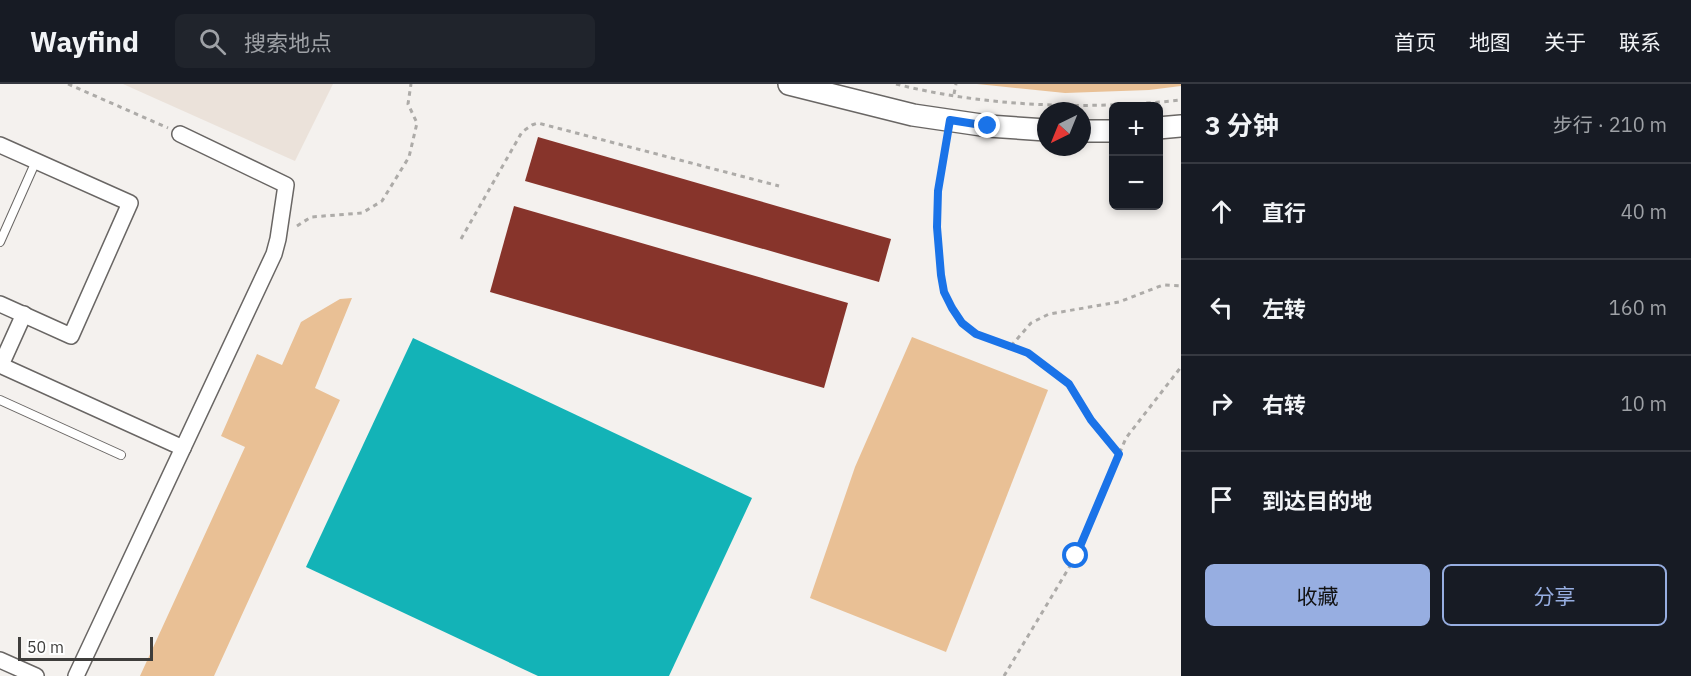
<!DOCTYPE html>
<html lang="zh">
<head>
<meta charset="utf-8">
<style>
  :root { --surface:#171b24; --page:#20242c; --text:#f1f3f6; --muted:#9ea1a6; --line:#363941; --accent:#97aee1 }
  body { margin:0; font-family:"IBM Plex Sans","Noto Sans SC",sans-serif; background:var(--page); color:var(--text) }
  .controls { position:absolute; right:18px; top:18px; display:grid; overflow:hidden; border-radius:9px; box-shadow:0 3px 9px #0003 }
  .controls button { width:54px; height:54px; display:grid; place-items:center; padding:0; border:0; border-bottom:2px solid var(--line); background:var(--surface); color:var(--text); font:30px sans-serif }
  .compass { position:absolute; left:1037px; top:18px; width:54px; height:54px; border-radius:50%; background:var(--surface); box-shadow:0 3px 9px #0003; rotate:223deg }
  .scale { position:absolute; left:18px; bottom:15px; width:135px; box-sizing:border-box; padding-left:6px; border:3px solid #3e3d3b; border-top:0; font-size:16px; line-height:21px; white-space:nowrap; color:#3e3d3b; -webkit-text-stroke:4px #fff; paint-order:stroke }
  .stop { position:absolute; width:18px; height:18px; margin:-14px; border:4px solid #1a73e8; border-radius:50%; background:#fff }
  .stop.end { background:#1a73e8; border-color:#fff; box-shadow:0 2px 6px #0008 }
  .list { margin:0; padding:0; list-style:none }
  h2 { display:flex; justify-content:space-between; align-items:center; height:78px; margin:0; padding:0 24px; font-size:26px }
  h2 small { font-size:20px; font-weight:400; color:var(--muted) }
  .list li { display:grid; grid-template-columns:39px 1fr auto; gap:18px; align-items:center; box-sizing:border-box; height:96px; padding:0 24px; border-top:2px solid var(--line) }
  .list b { display:block; font-size:22px; white-space:nowrap }
  .list em { font-size:20px; font-style:normal; color:var(--muted) }
  .actions { display:flex; gap:12px; padding:18px 24px }
  .actions a { flex:1; padding:14px 0; border:2px solid var(--accent); border-radius:9px; text-align:center; font-size:21px; color:var(--accent) }
  .actions .main { background:var(--accent); color:#111 }
  .icon { flex:none; width:33px; height:33px; fill:none; stroke:currentColor; stroke-width:2; stroke-linecap:round; stroke-linejoin:round }
  .map { position:relative; flex:none; width:1181px; height:592px; overflow:hidden }
  header { display:flex; align-items:center; gap:36px; box-sizing:border-box; height:84px; padding:0 30px; background:var(--surface); border-bottom:2px solid var(--line) }
  header strong { font-size:28px }
  nav { display:flex; gap:33px; margin-inline-start:auto; font-size:21px }
  .search { width:420px; height:54px; background:var(--page); display:flex; align-items:center; gap:15px; box-sizing:border-box; padding:0 21px; border-radius:9px; color:var(--muted); font-size:22px }
  main { display:flex }
  aside { flex:1; background:var(--surface) }
  .map>svg:first-child { display:block }
  .built { fill:#ebe2da }
  .green { fill:#e9c095 }
  .water { fill:#13b3b7 }
  .building { fill:#87342b }
  .lines { fill:none; stroke-linecap:round; stroke-linejoin:round }
  .lane-casing { stroke:#696664; stroke-width:10 }
  .street-casing { stroke:#696664; stroke-width:18 }
  .secondary-casing { stroke:#696664; stroke-width:24 }
  .path { stroke:#adaba8; stroke-width:3; stroke-dasharray:4.5 4.5; stroke-linecap:butt }
  .lane { stroke:#fff; stroke-width:8 }
  .street { stroke:#fff; stroke-width:15 }
  .secondary { stroke:#fff; stroke-width:21 }
  .route { stroke:#1a73e8; stroke-width:8 }
</style>
</head>
<body>
<header>
<strong>Wayfind</strong>
<div class="search"><svg class="icon" aria-label="search" viewBox="0 0 24 24"><circle cx="10" cy="10" r="6"/><path d="M15 15l6 6"/></svg>搜索地点</div>
<nav><a>首页</a><a>地图</a><a>关于</a><a>联系</a></nav>
</header>
<main>
<div class="map">
<svg width="1181" height="592" viewBox="0 0 1181 592">
  <rect width="100%" height="100%" fill="#f4f1ee"/>
  <path class="built" d="M123 0H333L295 77Z"/>
  <g class="green">
    <path d="M977 0H1181V2L1149 6 1065 9Z"/>
    <path d="M352 214 315 304 340 316 214 592H140L245 363 221 352 257 270 282 281 301 238 340 215Z"/>
    <path d="M912 253 1048 306 946 568 810 514 855 383Z"/>
  </g>
  <path class="water" d="M413 254 752 414 669 592H538L306 483Z"/>
  <g class="building">
    <path d="M538 53 891 155 879 198 525 97Z"/>
    <path d="M514 122 848 219 824 304 490 208Z"/>
  </g>
  <g class="lines">
    <defs>
      <g id="lane">
        <path d="M0 158 36 77"/>
        <path d="M0 316 121 371"/>
      </g>
      <g id="street">
        <path d="M0 61 130 119 71 252 0 220"/>
        <path d="M0 281 183 364"/>
        <path d="M1 281 24 230"/>
        <path d="M0 576 36 592"/>
        <path d="M76 592 274 170 278 155 286 101 180 50"/>
      </g>
      <g id="secondary">
        <path d="M789 0 913 31 988 42 1046 46"/>
        <path d="M1158 44 1181 42"/>
        <path d="M1082 47H1114"/>
      </g>
    </defs>
    <use href="#lane" class="lane-casing"/>
    <use href="#street" class="street-casing"/>
    <use href="#secondary" class="secondary-casing"/>
    <g class="path">
      <path d="M68 0 168 44"/>
      <path d="M896 0C986 23 1089 26 1181 16"/>
      <path d="M954 10 956 0"/>
      <path d="M947 55 938 107 937 143 941 191 944 208 952 224 962 239 976 250 1028 269 1069 300 1091 336 1119 370"/>
      <path d="M297 142 311 133 362 129 382 117 409 73 417 39 408 20 411 0"/>
      <path d="M461 155 522 48 532 41 538 39 779 102"/>
      <path d="M1011 262 1031 239 1049 230 1119 218 1163 201 1181 202"/>
      <path d="M1004 592 1076 472 1126 354 1181 283"/>
    </g>
    <use href="#lane" class="lane"/>
    <use href="#street" class="street"/>
    <use href="#secondary" class="secondary"/>
  </g>
  <g class="lines">
    <path class="route" d="M988 42 950 36 938 107 937 143 941 191 944 208 952 224 962 239 976 250 1028 269 1069 300 1091 336 1119 370 1076 472"/>
  </g>
</svg>
<div class="controls">
<button>+</button>
<button>−</button>
</div>
<svg class="compass" viewBox="-18 -18 36 36"><path d="M0-13l5 13h-10z" fill="#e53935"/><path d="M0 13l5-13h-10z" fill="#9ea1a6"/></svg>
<div class="scale">50 m</div>
<div class="stop" style="left:1076px;top:472px"></div>
<div class="stop end" style="left:988px;top:42px"></div>
</div>
<aside>
<h2>3 分钟<small>步行 · 210 m</small></h2>
<ul class="list">
<li><svg class="icon" aria-label="ahead" viewBox="0 0 24 24"><path d="M12 20V5M6 11l6-6 6 6"/></svg><div><b>直行</b></div><em>40 m</em></li>
<li><svg class="icon" aria-label="left" viewBox="0 0 24 24"><path d="M17 20v-9H6M10 6l-5 5 5 5"/></svg><div><b>左转</b></div><em>160 m</em></li>
<li><svg class="icon" aria-label="right" viewBox="0 0 24 24"><path d="M7 20v-9h11M14 6l5 5-5 5"/></svg><div><b>右转</b></div><em>10 m</em></li>
<li><svg class="icon" aria-label="arrive" viewBox="0 0 24 24"><path d="M6 21V4h12l-3 4 3 4H6"/></svg><div><b>到达目的地</b></div></li>
</ul>
<div class="actions"><a class="main">收藏</a><a>分享</a></div>
</aside>
</main>
</body>
</html>
